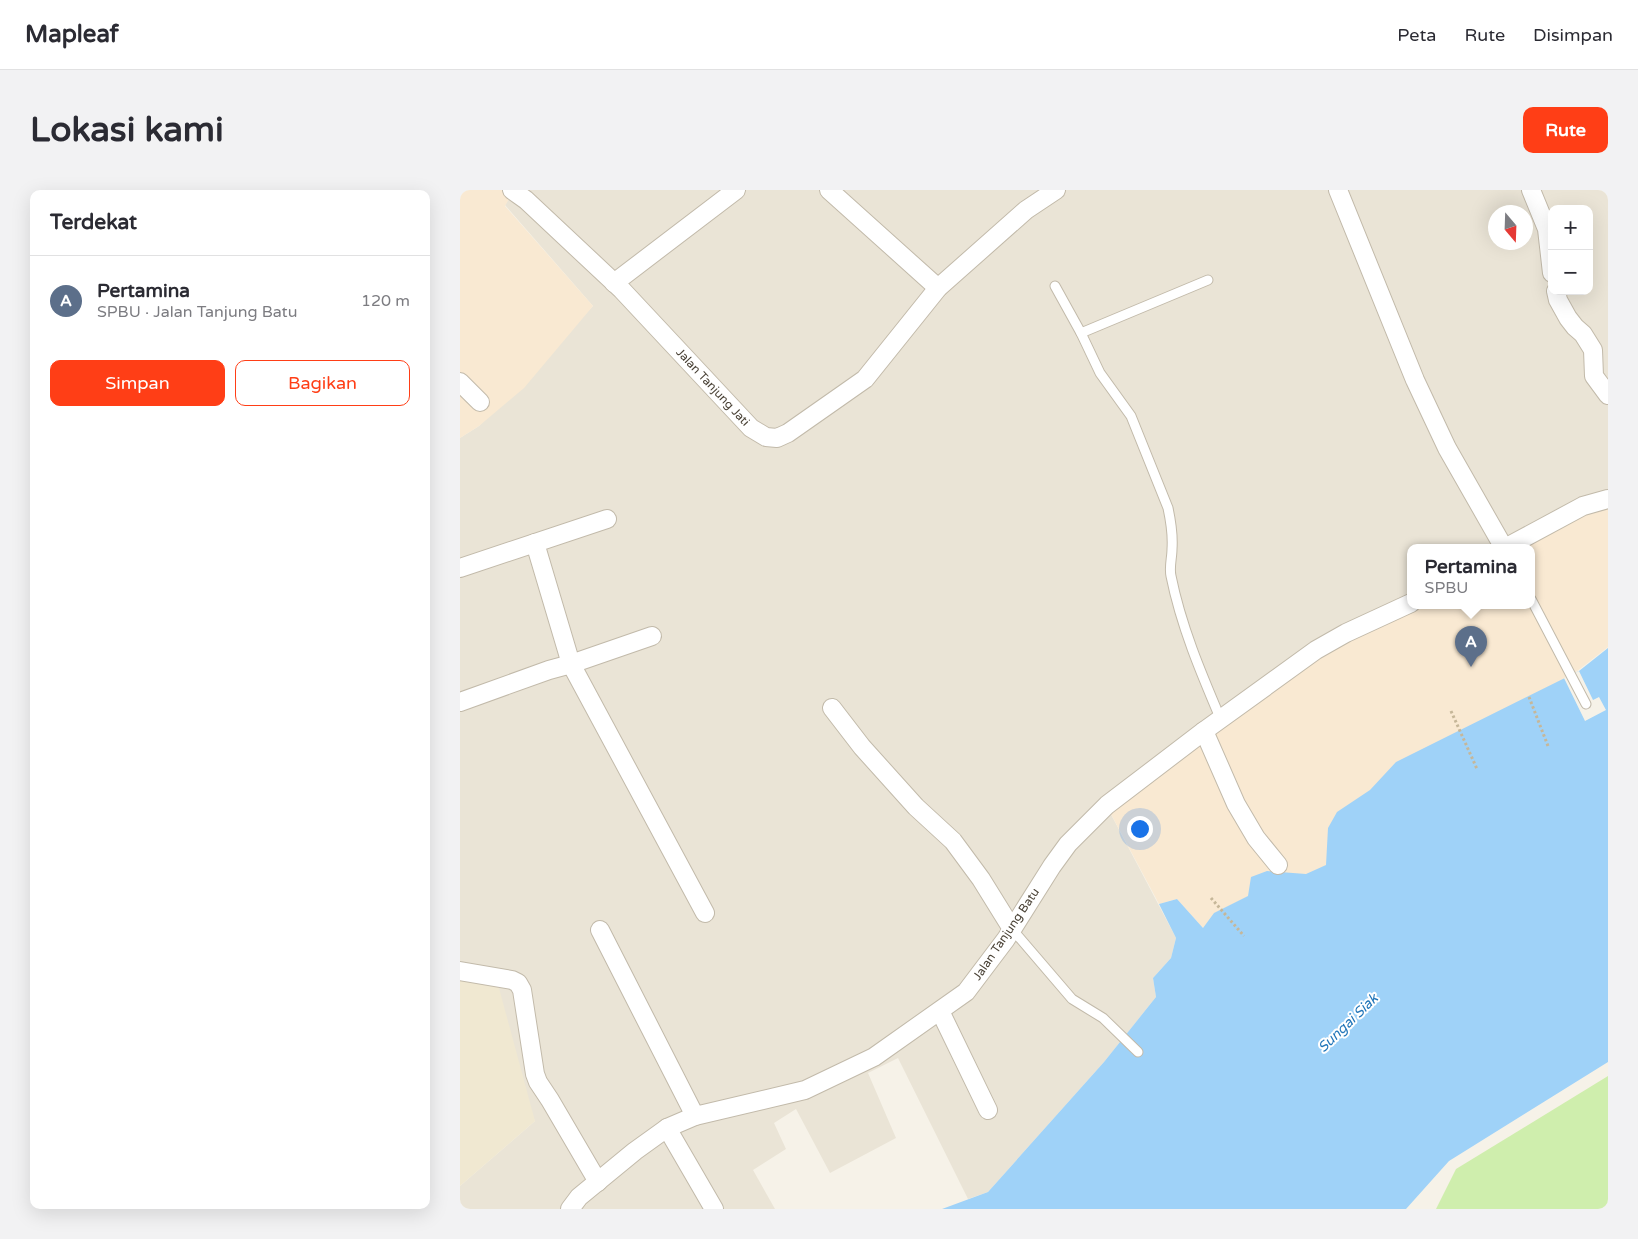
<!DOCTYPE html>
<html lang="id">
<head>
<meta charset="utf-8">
<style>
  :root { --surface:#fff; --page:#f2f2f3; --text:#2b2b33; --muted:#7c7c81; --line:#e1e1e2; --accent:#ff3e16 }
  body { margin:0; font-family:"Varela Round",sans-serif; background:var(--page); color:var(--text) }
  .controls { position:absolute; right:15px; top:15px; display:grid; overflow:hidden; border-radius:10px; box-shadow:0 5px 20px #0002 }
  .controls button { width:45px; height:45px; display:grid; place-items:center; padding:0; border:0; border-bottom:1px solid var(--line); background:var(--surface); color:var(--text); font:25px sans-serif }
  .compass { position:absolute; left:1028px; top:15px; width:45px; height:45px; border-radius:50%; background:var(--surface); box-shadow:0 5px 20px #0002; rotate:161deg }
  .you { position:absolute; left:679px; top:638px; width:18px; height:18px; margin:-12px; border:4px solid #fff; border-radius:50%; background:#1a73e8; box-shadow:0 0 0 8px #1a73e833 }
  .badge { display:grid; place-items:center; width:32px; height:32px; border-radius:50%; background:var(--accent); color:#fff; font-size:16px; font-weight:700 }
  .pin { position:absolute; translate:-50% -41px; filter:drop-shadow(0 1px 2px #0008) }
  .pin::after { content:''; position:absolute; top:26px; width:18px; height:15px; background:inherit; clip-path:polygon(0 0,100% 0,50% 100%) }
  .popup { position:absolute; left:947px; top:354px; width:128px; height:65px; box-sizing:border-box; display:grid; place-content:center; border-radius:10px; background:var(--surface); filter:drop-shadow(0 1px 4px #0005); font-size:16px; white-space:nowrap; color:var(--muted) }
  .popup b { font-size:19px; color:var(--text) }
  .popup::after { content:''; position:absolute; left:50%; top:100%; margin-left:-10px; border:10px solid transparent; border-top-color:var(--surface) }
  .list { margin:0; padding:0; list-style:none }
  h2 { display:flex; justify-content:space-between; align-items:center; height:65px; margin:0; padding:0 20px; font-size:21px }
  h2 small { font-size:16px; font-weight:400; color:var(--muted) }
  .list li { display:grid; grid-template-columns:32px 1fr auto; gap:15px; align-items:center; box-sizing:border-box; height:90px; padding:0 20px; border-top:1px solid var(--line) }
  .list b { display:block; font-size:19px; white-space:nowrap }
  .list p { margin:0; font-size:16px; white-space:nowrap; color:var(--muted) }
  .list em { font-size:16px; font-style:normal; color:var(--muted) }
  .actions { display:flex; gap:10px; padding:15px 20px }
  .actions a { flex:1; padding:11px 0; border:1px solid var(--accent); border-radius:10px; text-align:center; font-size:18px; color:var(--accent) }
  .actions .main { background:var(--accent); color:#fff }
  .map { position:relative; flex:none; width:1148px; height:1019px; overflow:hidden; border-radius:10px }
  header { display:flex; align-items:center; gap:30px; box-sizing:border-box; height:70px; padding:0 25px; background:var(--surface); border-bottom:1px solid var(--line) }
  header strong { font-size:24px }
  nav { display:flex; gap:28px; margin-inline-start:auto; font-size:18px }
  .intro { display:flex; align-items:center; justify-content:space-between; box-sizing:border-box; height:120px; padding:0 30px }
  h1 { margin:0; font-size:35px }
  .button { padding:12px 22px; border-radius:10px; background:var(--accent); color:#fff; font-size:18px; font-weight:700 }
  main { display:flex; gap:30px; padding:0 30px }
  aside { flex:1; background:var(--surface); border-radius:10px; box-shadow:0 5px 20px #0002 }
  .map>svg:first-child { display:block }
  .residential { fill:#eae4d6; fill-rule:evenodd }
  .commercial { fill:#f9e9d2 }
  .education { fill:#f0e8d1 }
  .green { fill:#cfeead }
  .water { fill:#9fd2f8 }
  .pier { fill:#f6f2e8 }
  .lines { fill:none; stroke-linecap:round; stroke-linejoin:round }
  .service-casing { stroke:#c2baaa; stroke-width:11 }
  .minor-casing { stroke:#c2baaa; stroke-width:20 }
  .path { stroke:#c6b799; stroke-width:3; stroke-dasharray:2.5 2.5; stroke-linecap:butt }
  .service { stroke:#fff; stroke-width:9 }
  .minor { stroke:#fff; stroke-width:18 }
  .labels { text-anchor:middle; dominant-baseline:central; stroke-width:4; stroke-linejoin:round; paint-order:stroke }
  .street-label { font-size:12px; fill:#4a4236; stroke:#fff }
  .water-label { font-size:14px; font-style:italic; fill:#2276b9; stroke:#fff }
</style>
</head>
<body>
<header>
<strong>Mapleaf</strong>
<nav><a>Peta</a><a>Rute</a><a>Disimpan</a></nav>
</header>
<div class="intro"><h1>Lokasi kami</h1><a class="button">Rute</a></div>
<main>
<aside>
<h2>Terdekat<small></small></h2>
<ul class="list">
<li><span class="badge" style="background:#5c6f8a">A</span><div><b>Pertamina</b><p>SPBU · Jalan Tanjung Batu</p></div><em>120 m</em></li>
</ul>
<div class="actions"><a class="main">Simpan</a><a>Bagikan</a></div>
</aside>
<div class="map">
<svg width="1148" height="1019" viewBox="0 0 1148 1019">
  <rect width="100%" height="100%" fill="#f6f2e8"/>
  <path class="residential" d="M54 0H1148V319L1127 323 1040 358H951V410L645 613 716 748 711 768 693 788 696 807 644 872 528 1002 508 1009 438 868 408 883 436 948 370 983 336 919 314 933 326 959 293 980 315 1019H0V996L75 931 0 781V248L19 236 133 116 45 15ZM1092 19H1129V101H1092ZM1036 22H1066V52H1036Z"/>
  <g class="commercial">
    <path d="M0 0H54L45 16 133 116 64 198 19 236 0 248Z"/>
    <path d="M1148 319V457L867 675 743 738 717 709 699 714 645 613 826 481 951 416H1071V358H1040L1127 323Z"/>
  </g>
  <path class="education" d="M0 781 36 787 75 931 0 996Z"/>
  <path class="green" d="M1148 886V1019H976L996 979Z"/>
  <path class="water" d="M1148 458V872L989 971 946 1019H482L528 1002 644 872 696 807 693 788 711 768 716 748 699 714 717 709 743 738 754 723 788 706 791 687 807 681 846 684 866 675 868 638 877 622 910 600 936 572 1119 481Z"/>
  <path class="pier" d="M1119 481 1133 510 1139 507 1146 520 1125 531 1104 488Z"/>
  <g class="lines">
    <defs>
      <g id="service">
        <path d="M595 96 621 143 640 183 671 226 708 318C711 332 713 345 712 359 712 368 709 377 711 386 721 436 741 483 761 530"/>
        <path d="M621 143 748 90"/>
        <path d="M1071 409 1126 514"/>
        <path d="M552 739 612 809 643 828 678 862"/>
      </g>
      <g id="minor">
        <path d="M52 0 66 10 162 100 291 238 306 247 317 248 328 243 405 189 478 98 566 20 596 0"/>
        <path d="M369 0 478 98"/>
        <path d="M878 0 955 190 987 258 1044 358"/>
        <path d="M1071 0 1087 39 1092 83"/>
        <path d="M154 93 276 0"/>
        <path d="M1096 101 1098 110 1108 128 1115 137 1123 144 1133 160 1134 186 1148 205"/>
        <path d="M0 192 20 212"/>
        <path d="M75 353 111 474 192 446"/>
        <path d="M1045 358 1123 316 1148 309"/>
        <path d="M0 378 147 329"/>
        <path d="M0 512 89 480 111 474 245 723"/>
        <path d="M372 518 402 557 456 617 493 651 521 689 552 739"/>
        <path d="M744 541 776 614 796 648 818 675"/>
        <path d="M140 740 235 926"/>
        <path d="M0 781 52 790 58 793 62 800 75 884 78 892 90 910 138 992"/>
        <path d="M480 821 528 920"/>
        <path d="M207 938 254 1019"/>
        <path d="M110 1019 119 1007 175 961 207 938 235 926 345 900 414 867 506 802 546 749 592 676 608 654 647 615 744 541 856 460 886 443 951 413"/>
      </g>
    </defs>
    <use href="#service" class="service-casing"/>
    <use href="#minor" class="minor-casing"/>
    <g class="path">
      <path d="M1069 507 1088 556"/>
      <path d="M991 521 1017 579"/>
      <path d="M751 708 784 746"/>
    </g>
    <use href="#service" class="service"/>
    <use href="#minor" class="minor"/>
  </g>
  <g class="labels">
    <g class="street-label">
      <text transform="translate(253 197) rotate(47)">Jalan Tanjung Jati</text>
      <text transform="translate(546 744) rotate(-56)">Jalan Tanjung Batu</text>
    </g>
    <g class="water-label">
      <text transform="translate(888 833) rotate(-44)">Sungai Siak</text>
    </g>
  </g>
</svg>
<div class="controls">
<button>+</button>
<button>−</button>
</div>
<svg class="compass" viewBox="-18 -18 36 36"><path d="M0-13l5 13h-10z" fill="#e53935"/><path d="M0 13l5-13h-10z" fill="#7c7c81"/></svg>
<div class="you"></div>
<div class="pin badge" style="left:1011px;top:477px;background:#5c6f8a">A</div>
<div class="popup"><b>Pertamina</b>SPBU</div>
</div>
</main>
</body>
</html>
